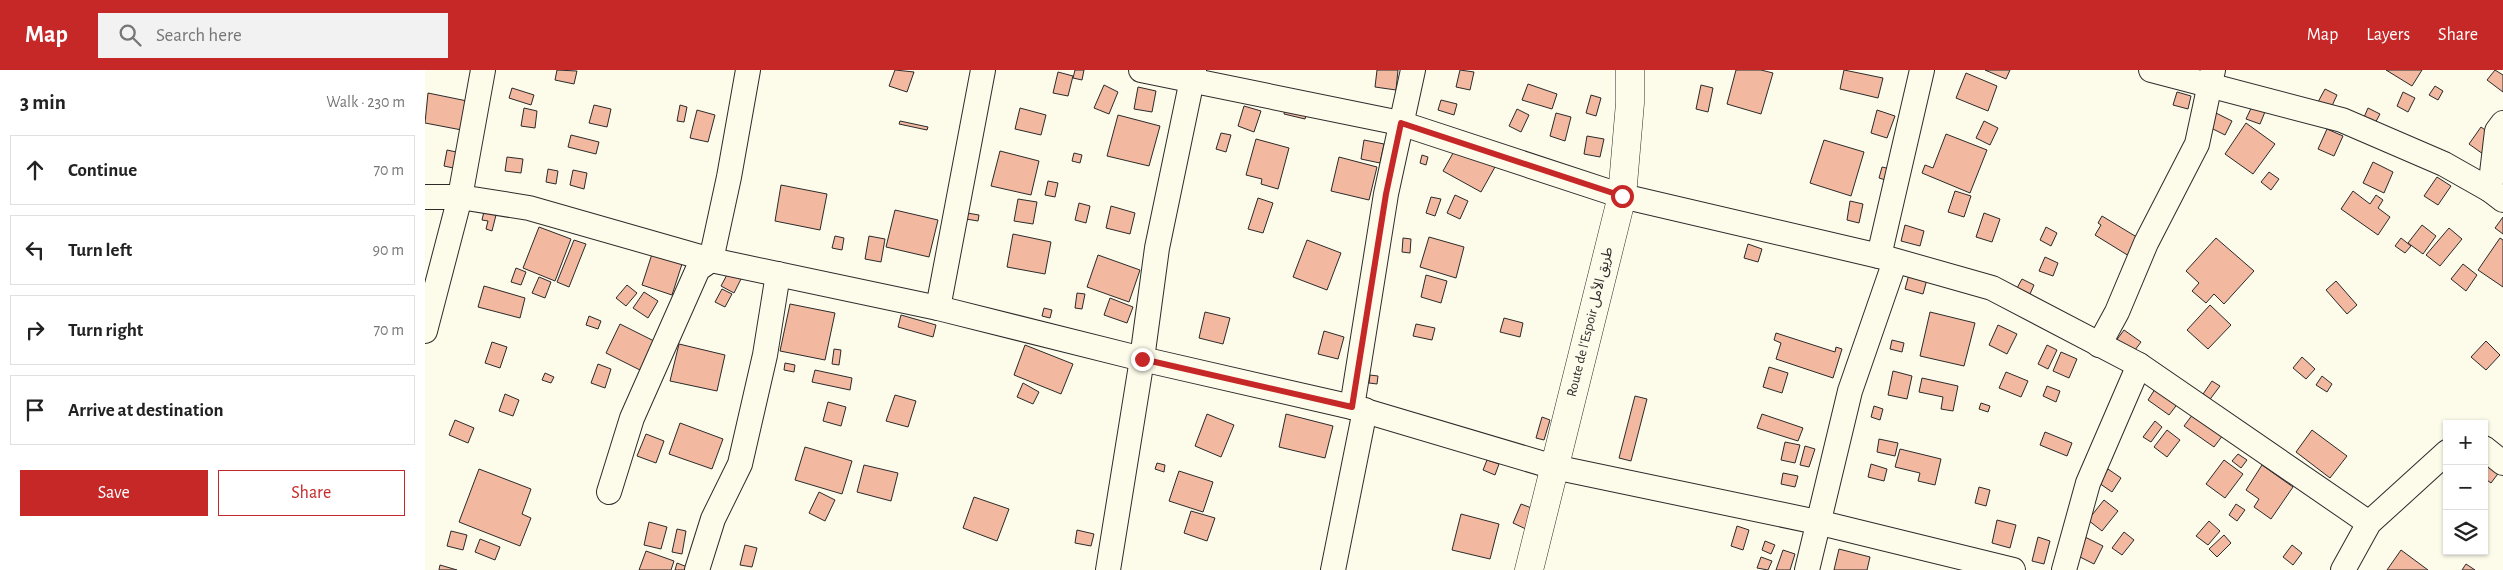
<!DOCTYPE html>
<html lang="en">
<head>
<meta charset="utf-8">
<style>
  :root { --surface:#fff; --page:#f2f2f2; --text:#222; --muted:#767676; --line:#e0e0e0; --accent:#c62828 }
  body { margin:0; font-family:"Alegreya Sans","Noto Sans Arabic",sans-serif; background:var(--page); color:var(--text) }
  .controls { position:absolute; right:15px; bottom:15px; display:grid; overflow:hidden; border-radius:0px; box-shadow:0 1px 4px #0004 }
  .controls button { width:45px; height:45px; display:grid; place-items:center; padding:0; border:0; border-bottom:1px solid var(--line); background:var(--surface); color:var(--text); font:25px sans-serif }
  .stop { position:absolute; width:15px; height:15px; margin:-11px; border:4px solid #c62828; border-radius:50%; background:#fff }
  .stop.end { background:#c62828; border-color:#fff; box-shadow:0 1px 5px #0008 }
  .list { margin:0; padding:0; list-style:none }
  h2 { display:flex; justify-content:space-between; align-items:center; height:65px; margin:0; padding:0 20px; font-size:21px }
  h2 small { font-size:16px; font-weight:400; color:var(--muted) }
  .list li { display:grid; grid-template-columns:32px 1fr auto; gap:15px; align-items:center; box-sizing:border-box; height:70px; margin:0 10px 10px; padding:0 10px; border:1px solid var(--line); border-radius:0px }
  .list b { display:block; font-size:19px; white-space:nowrap }
  .list em { font-size:16px; font-style:normal; color:var(--muted) }
  .actions { display:flex; gap:10px; padding:15px 20px }
  .actions a { flex:1; padding:11px 0; border:1px solid var(--accent); border-radius:0px; text-align:center; font-size:18px; color:var(--accent) }
  .actions .main { background:var(--accent); color:#fff }
  .icon { flex:none; width:28px; height:28px; fill:none; stroke:currentColor; stroke-width:2; stroke-linecap:round; stroke-linejoin:round }
  .map { position:relative; flex:none; width:2078px; height:500px; overflow:hidden }
  header { display:flex; align-items:center; gap:30px; box-sizing:border-box; height:70px; padding:0 25px; background:var(--accent); color:#fff }
  header strong { font-size:24px }
  nav { display:flex; gap:28px; margin-inline-start:auto; font-size:18px }
  .search { width:350px; height:45px; background:var(--page); display:flex; align-items:center; gap:12px; box-sizing:border-box; padding:0 18px; border-radius:0px; color:var(--muted); font-size:19px }
  main { display:flex }
  aside { flex:1; background:var(--surface) }
  .map>svg:first-child { display:block }
  .building { fill:#f2b8a0; stroke:#2b2b2b }
  .lines { fill:none; stroke-linecap:round; stroke-linejoin:round }
  .minor-casing { stroke:#2b2b2b; stroke-width:26 }
  .highway-casing { stroke:#2b2b2b; stroke-width:29 }
  .minor { stroke:#fdfbea; stroke-width:24 }
  .highway { stroke:#fdfbea; stroke-width:28 }
  .route { stroke:#c62828; stroke-width:6 }
  .labels { text-anchor:middle; dominant-baseline:central; stroke-width:4; stroke-linejoin:round; paint-order:stroke }
  .street-label { font-size:14px; fill:#2b2b2b; stroke:#fdfbea }
</style>
</head>
<body>
<header>
<strong>Map</strong>
<div class="search"><svg class="icon" aria-label="search" viewBox="0 0 24 24"><circle cx="10" cy="10" r="6"/><path d="M15 15l6 6"/></svg>Search here</div>
<nav><a>Map</a><a>Layers</a><a>Share</a></nav>
</header>
<main>
<aside>
<h2>3 min<small>Walk · 230 m</small></h2>
<ul class="list">
<li><svg class="icon" aria-label="ahead" viewBox="0 0 24 24"><path d="M12 20V5M6 11l6-6 6 6"/></svg><div><b>Continue</b></div><em>70 m</em></li>
<li><svg class="icon" aria-label="left" viewBox="0 0 24 24"><path d="M17 20v-9H6M10 6l-5 5 5 5"/></svg><div><b>Turn left</b></div><em>90 m</em></li>
<li><svg class="icon" aria-label="right" viewBox="0 0 24 24"><path d="M7 20v-9h11M14 6l5 5-5 5"/></svg><div><b>Turn right</b></div><em>70 m</em></li>
<li><svg class="icon" aria-label="arrive" viewBox="0 0 24 24"><path d="M6 21V4h12l-3 4 3 4H6"/></svg><div><b>Arrive at destination</b></div></li>
</ul>
<div class="actions"><a class="main">Save</a><a>Share</a></div>
</aside>
<div class="map">
<svg width="2078" height="500" viewBox="0 0 2078 500">
  <rect width="100%" height="100%" fill="#fdfbea"/>
  <g class="building">
    <path d="M132 0 152 1 149 14 130 10Z"/>
    <path d="M470 0 489 2 482 22 464 16Z"/>
    <path d="M650 0H659L657 10 648 8Z"/>
    <path d="M952 0H973L971 20 950 17Z"/>
    <path d="M1035 0 1049 2 1045 20 1031 17Z"/>
    <path d="M1311 0H1336L1348 3 1336 44 1302 34Z"/>
    <path d="M1419 0 1458 8 1453 28 1415 19Z"/>
    <path d="M1560 0H1585L1581 9Z"/>
    <path d="M1961 0H1997L1987 16Z"/>
    <path d="M2070 0 2078 5V22L2062 10Z"/>
    <path d="M633 2 648 6 643 26 628 23Z"/>
    <path d="M1541 3 1572 16 1563 41 1531 28Z"/>
    <path d="M1103 14 1132 24 1127 39 1097 30Z"/>
    <path d="M679 15 693 22 684 44 669 38Z"/>
    <path d="M1276 15 1288 18 1283 42 1271 39Z"/>
    <path d="M2010 16 2018 21 2013 30 2004 25Z"/>
    <path d="M713 17 731 21 727 42 709 39Z"/>
    <path d="M87 18 109 25 106 35 84 28Z"/>
    <path d="M1900 19 1912 25 1906 38 1893 32Z"/>
    <path d="M1752 22 1766 26 1763 39 1748 35Z"/>
    <path d="M1978 22 1990 28 1983 42 1972 36Z"/>
    <path d="M3 23 47 32 42 61 0 53Z"/>
    <path d="M1166 25 1176 28 1171 46 1161 43Z"/>
    <path d="M1016 30 1032 34 1029 45 1013 40Z"/>
    <path d="M1829 32 1842 37 1835 54 1821 49Z"/>
    <path d="M861 33 883 39 880 49 859 44Z"/>
    <path d="M169 35 186 39 182 57 164 53Z"/>
    <path d="M255 35 262 37 259 52 252 51Z"/>
    <path d="M819 36 836 41 829 62 813 56Z"/>
    <path d="M99 38 112 41 110 58 96 56Z"/>
    <path d="M595 38 621 45 616 65 590 59Z"/>
    <path d="M1943 38 1955 44 1948 57 1937 52Z"/>
    <path d="M1092 39 1104 45 1096 62 1084 56Z"/>
    <path d="M272 40 290 45 283 72 265 68Z"/>
    <path d="M1452 40 1470 46 1462 68 1446 63Z"/>
    <path d="M1131 43 1146 47 1140 71 1125 66Z"/>
    <path d="M1791 43 1807 51 1800 65 1784 57Z"/>
    <path d="M693 45 735 56 724 96 682 86Z"/>
    <path d="M475 51 503 57 502 60 474 54Z"/>
    <path d="M1559 51 1573 58 1565 75 1551 68Z"/>
    <path d="M1821 53 1850 74 1828 104 1800 84Z"/>
    <path d="M2056 57 2070 67 2058 84 2044 74Z"/>
    <path d="M1902 59 1918 66 1909 86 1893 79Z"/>
    <path d="M796 63 806 65 801 82 791 79Z"/>
    <path d="M1521 64 1562 80 1545 123 1497 103 1500 95 1508 98Z"/>
    <path d="M146 65 174 72 171 84 143 77Z"/>
    <path d="M1162 66 1179 69 1175 87 1159 84Z"/>
    <path d="M831 69 864 78 853 119 836 114 837 109 821 105Z"/>
    <path d="M939 70 959 74 955 93 936 89Z"/>
    <path d="M1399 70 1439 82 1426 126 1385 113Z"/>
    <path d="M1032 76 1070 97 1056 122 1018 101Z"/>
    <path d="M22 80 36 83 33 99 19 96Z"/>
    <path d="M575 81 614 91 606 125 566 116Z"/>
    <path d="M649 83 657 85 655 93 647 91Z"/>
    <path d="M997 85 1003 87 1001 95 995 93Z"/>
    <path d="M82 87 98 89 96 103 80 101Z"/>
    <path d="M914 87 952 97 944 130 906 121Z"/>
    <path d="M1948 92 1968 102 1959 123 1938 113Z"/>
    <path d="M1457 97 1470 100 1467 112 1454 108Z"/>
    <path d="M123 99 133 101 131 114 121 112Z"/>
    <path d="M148 100 162 103 159 119 145 115Z"/>
    <path d="M1844 102 1854 109 1846 120 1836 112Z"/>
    <path d="M2012 107 2026 116 2013 135 1999 126Z"/>
    <path d="M623 111 633 113 630 127 620 125Z"/>
    <path d="M356 115 402 124 395 160 350 151Z"/>
    <path d="M1530 121 1546 126 1539 147 1523 142Z"/>
    <path d="M1928 121 1945 134 1951 125 1958 130 1953 138 1965 147 1953 165 1916 139Z"/>
    <path d="M1030 125 1043 131 1035 149 1022 143Z"/>
    <path d="M1006 127 1016 129 1010 146 1001 143Z"/>
    <path d="M833 128 848 133 838 163 823 159Z"/>
    <path d="M593 129 612 132 608 154 589 151Z"/>
    <path d="M1425 131 1438 134 1434 153 1422 150Z"/>
    <path d="M654 133 665 136 661 153 650 150Z"/>
    <path d="M686 136 710 143 705 164 681 158Z"/>
    <path d="M60 137 72 141 67 161 61 159 63 151 57 150Z"/>
    <path d="M470 140 513 150 504 187 461 177Z"/>
    <path d="M542 143 554 145 553 151 541 149Z"/>
    <path d="M1559 143 1575 149 1567 172 1551 167Z"/>
    <path d="M1677 146 1715 169 1704 186 1670 165 1676 155 1673 153Z"/>
    <path d="M2078 147V164L2070 158Z"/>
    <path d="M1480 155 1499 161 1495 176 1476 171Z"/>
    <path d="M1997 155 2011 166 1998 184 1983 173Z"/>
    <path d="M114 157 146 169 130 211 98 198Z"/>
    <path d="M1621 157 1632 163 1626 176 1615 170Z"/>
    <path d="M2024 158 2037 169 2015 196 2001 185Z"/>
    <path d="M588 164 626 172 620 204 582 197Z"/>
    <path d="M410 166 419 168 417 180 407 178Z"/>
    <path d="M444 166 460 169 456 192 440 189Z"/>
    <path d="M1004 167 1039 177 1031 208 995 197Z"/>
    <path d="M978 168 986 169 985 183 977 182Z"/>
    <path d="M1791 168 1829 201 1799 234 1789 224 1781 233 1767 221 1774 213 1761 201Z"/>
    <path d="M1976 168 1986 176 1980 183 1970 176Z"/>
    <path d="M2075 168 2078 170V217L2053 200Z"/>
    <path d="M149 170 161 174 144 217 132 212Z"/>
    <path d="M882 170 916 183 902 220 868 207Z"/>
    <path d="M1323 174 1337 179 1333 192 1319 188Z"/>
    <path d="M227 184 257 194 247 225 217 215Z"/>
    <path d="M673 185 715 200 704 232 662 217Z"/>
    <path d="M1620 187 1633 193 1628 206 1614 201Z"/>
    <path d="M2038 194 2052 205 2041 221 2026 209Z"/>
    <path d="M1486 197 1504 202 1498 224 1480 219Z"/>
    <path d="M91 198 101 202 96 215 86 212Z"/>
    <path d="M304 201 317 207 309 223 296 216Z"/>
    <path d="M1001 205 1022 211 1016 233 996 227Z"/>
    <path d="M114 207 126 212 120 228 107 223Z"/>
    <path d="M1597 209 1609 215 1605 224 1592 218Z"/>
    <path d="M1911 211 1932 235 1922 244 1901 220Z"/>
    <path d="M202 215 212 223 201 236 191 228Z"/>
    <path d="M59 216 100 228 95 248 53 237Z"/>
    <path d="M297 219 307 224 300 237 290 232Z"/>
    <path d="M219 222 233 231 223 248 208 238Z"/>
    <path d="M652 223 660 224 657 239 650 238Z"/>
    <path d="M685 228 708 237 702 253 679 245Z"/>
    <path d="M365 234 410 243 400 290 355 281Z"/>
    <path d="M1785 235 1806 255 1783 279 1762 260Z"/>
    <path d="M619 238 627 240 625 248 617 246Z"/>
    <path d="M780 242 805 248 798 274 774 268Z"/>
    <path d="M1505 242 1550 253 1539 296 1495 286Z"/>
    <path d="M476 245 511 255 508 267 473 257Z"/>
    <path d="M164 246 176 251 173 259 161 255Z"/>
    <path d="M1079 248 1098 253 1095 267 1075 262Z"/>
    <path d="M195 254 231 272 217 301 181 283Z"/>
    <path d="M991 254 1010 258 1007 270 988 266Z"/>
    <path d="M1573 255 1592 264 1582 284 1564 275Z"/>
    <path d="M1699 260 1716 272 1707 284 1690 272Z"/>
    <path d="M899 261 919 267 913 289 893 284Z"/>
    <path d="M1351 263 1410 282 1411 277 1417 279 1408 308 1351 289 1356 273 1349 270Z"/>
    <path d="M1467 270 1479 273 1477 282 1465 279Z"/>
    <path d="M2061 271 2075 285 2061 300 2046 287Z"/>
    <path d="M67 272 82 277 75 298 60 293Z"/>
    <path d="M254 274 300 285 292 321 245 311Z"/>
    <path d="M600 275 648 294 636 324 589 305Z"/>
    <path d="M1622 275 1632 280 1623 299 1613 294Z"/>
    <path d="M409 279 416 280 414 295 407 294Z"/>
    <path d="M1636 282 1652 289 1644 308 1628 301Z"/>
    <path d="M1877 287 1890 299 1881 309 1868 298Z"/>
    <path d="M360 293 370 295 369 302 359 300Z"/>
    <path d="M173 294 186 299 180 318 166 313Z"/>
    <path d="M1344 297 1363 303 1357 323 1338 317Z"/>
    <path d="M390 300 427 308 425 320 387 312Z"/>
    <path d="M1468 301 1487 306 1482 329 1463 325Z"/>
    <path d="M1581 302 1603 311 1596 327 1574 318Z"/>
    <path d="M120 303 129 307 126 313 117 310Z"/>
    <path d="M945 305 953 306 952 314 944 313Z"/>
    <path d="M1897 306 1907 314 1902 322 1891 315Z"/>
    <path d="M1497 308 1533 316 1528 341 1516 339 1518 327 1494 322Z"/>
    <path d="M1787 311 1795 316 1783 332 1776 327Z"/>
    <path d="M598 313 614 322 608 334 592 327Z"/>
    <path d="M1622 316 1635 321 1631 332 1618 326Z"/>
    <path d="M1732 316 1754 332 1744 345 1723 330Z"/>
    <path d="M80 324 94 330 88 346 74 341Z"/>
    <path d="M470 325 491 331 483 357 461 351Z"/>
    <path d="M1210 326 1222 329 1206 391 1194 388Z"/>
    <path d="M403 332 421 337 416 356 398 351Z"/>
    <path d="M1556 333 1565 336 1563 342 1554 339Z"/>
    <path d="M1449 336 1458 339 1455 350 1446 347Z"/>
    <path d="M1771 340 1801 361 1789 377 1759 356Z"/>
    <path d="M782 344 809 355 796 387 770 376Z"/>
    <path d="M861 344 908 356 900 388 854 377Z"/>
    <path d="M1337 344 1378 358 1373 371 1332 358Z"/>
    <path d="M1117 347 1125 350 1119 370 1111 368Z"/>
    <path d="M30 350 49 358 43 373 24 365Z"/>
    <path d="M1730 351 1737 357 1726 372 1718 367Z"/>
    <path d="M255 353 298 369 287 399 244 384Z"/>
    <path d="M1742 360 1755 370 1742 387 1729 377Z"/>
    <path d="M1887 360 1922 386 1905 408 1871 382Z"/>
    <path d="M1620 362 1647 373 1642 386 1615 375Z"/>
    <path d="M221 364 239 371 231 393 212 386Z"/>
    <path d="M1454 369 1473 373 1470 386 1452 382Z"/>
    <path d="M1360 372 1375 375 1370 393 1356 390Z"/>
    <path d="M1380 376 1390 379 1384 397 1375 395Z"/>
    <path d="M380 377 427 391 417 424 370 410Z"/>
    <path d="M1475 379 1516 389 1510 415 1493 411 1495 403 1470 397Z"/>
    <path d="M1813 384 1822 390 1816 398 1807 391Z"/>
    <path d="M2066 389 2078 397 2066 413 2059 408V398Z"/>
    <path d="M1062 390 1074 394 1070 405 1058 400Z"/>
    <path d="M1799 390 1818 404 1800 428 1781 414Z"/>
    <path d="M732 393 740 395 739 402 730 399Z"/>
    <path d="M1446 394 1462 399 1459 411 1443 407Z"/>
    <path d="M439 395 473 403 466 431 432 422Z"/>
    <path d="M1837 395 1868 417 1846 449 1829 437 1834 429 1821 420Z"/>
    <path d="M54 399 106 419 97 444 106 448 95 476 34 452Z"/>
    <path d="M1683 399 1696 408 1687 422 1674 413Z"/>
    <path d="M754 401 788 412 778 442 744 431Z"/>
    <path d="M1358 403 1373 406 1370 417 1356 414Z"/>
    <path d="M1554 417 1565 420 1561 436 1550 433Z"/>
    <path d="M394 422 410 430 400 451 384 443Z"/>
    <path d="M549 427 584 439 572 471 538 458Z"/>
    <path d="M1679 430 1693 441 1677 461 1663 450Z"/>
    <path d="M1096 434 1112 440 1103 460 1088 453Z"/>
    <path d="M1811 434 1820 440 1812 451 1804 445Z"/>
    <path d="M766 441 790 448 782 471 759 463Z"/>
    <path d="M1036 444 1074 454 1065 489 1027 480Z"/>
    <path d="M1572 450 1591 455 1585 478 1567 473Z"/>
    <path d="M1784 451 1795 461 1783 475 1771 466Z"/>
    <path d="M224 452 242 457 236 479 219 475Z"/>
    <path d="M1312 456 1324 460 1318 480 1306 476Z"/>
    <path d="M252 459 261 461 257 484 247 482Z"/>
    <path d="M652 460 669 464 666 476 650 473Z"/>
    <path d="M26 461 42 465 38 480 22 476Z"/>
    <path d="M1699 462 1709 470 1697 485 1687 478Z"/>
    <path d="M1799 465 1806 473 1792 487 1784 479Z"/>
    <path d="M1613 467 1625 471 1619 494 1607 491Z"/>
    <path d="M1660 467 1678 476 1669 494 1651 485Z"/>
    <path d="M55 469 75 477 70 490 50 482Z"/>
    <path d="M1340 471 1350 475 1346 484 1337 480Z"/>
    <path d="M320 475 332 478 327 497 315 495Z"/>
    <path d="M1867 475 1877 483 1868 495 1858 487Z"/>
    <path d="M1414 479 1445 487 1442 500H1409Z"/>
    <path d="M1358 480 1370 484 1365 500H1351Z"/>
    <path d="M1976 480 2003 500H1962Z"/>
    <path d="M221 481 249 491 246 500H214Z"/>
    <path d="M1336 487 1347 491 1343 500 1332 498Z"/>
    <path d="M252 493 265 498 264 500H250Z"/>
    <path d="M2041 494 2050 500H2037Z"/>
    <path d="M15 495 32 500H14Z"/>
  </g>
  <g class="lines">
    <defs>
      <g id="minor">
        <path d="M716 0 975 53 1197 126 1454 186 1567 218 1714 295 1944 453"/>
        <path d="M1726 0 1917 50 2019 94 2065 120 2078 130"/>
        <path d="M2065 120 2072 61 2078 53"/>
        <path d="M0 127H35L104 138 286 190 513 238 717 289 927 337 1129 397 1392 452 1588 500"/>
        <path d="M1454 186 1497 0"/>
        <path d="M513 238 558 0"/>
        <path d="M0 261 35 127 58 0"/>
        <path d="M1674 275 1692 242 1721 173 1772 74 1788 0"/>
        <path d="M927 337 961 124 988 0"/>
        <path d="M2059 378 2078 393"/>
        <path d="M184 422 207 348 273 199 286 190 304 107 323 0"/>
        <path d="M272 500 288 449 315 394 340 285 353 204"/>
        <path d="M683 500 717 289 732 178 769 0"/>
        <path d="M908 500 940 340"/>
        <path d="M1382 500 1425 321 1470 191"/>
        <path d="M1639 500 1663 413 1714 295"/>
        <path d="M1918 500 1944 453 2022 382"/>
      </g>
      <path id="highway" d="M1104 500 1197 126 1205 33V0"/>
    </defs>
    <use href="#minor" class="minor-casing"/>
    <use href="#highway" class="highway-casing"/>
    <use href="#minor" class="minor"/>
    <use href="#highway" class="highway"/>
  </g>
  <g class="lines">
    <path class="route" d="M717 289 927 337 961 124 976 53 1197 126"/>
  </g>
  <g class="labels">
    <g class="street-label">
      <text transform="translate(1165 252) rotate(-76)">Route de l’Espoir طريق الأمل</text>
    </g>
  </g>
</svg>
<div class="controls">
<button>+</button>
<button>−</button>
<button><svg class="icon" aria-label="layers" viewBox="0 0 24 24"><path d="M12 4l9 5-9 5-9-5zM3 14l9 5 9-5"/></svg></button>
</div>
<div class="stop" style="left:1197px;top:126px"></div>
<div class="stop end" style="left:717px;top:289px"></div>
</div>
</main>
</body>
</html>
